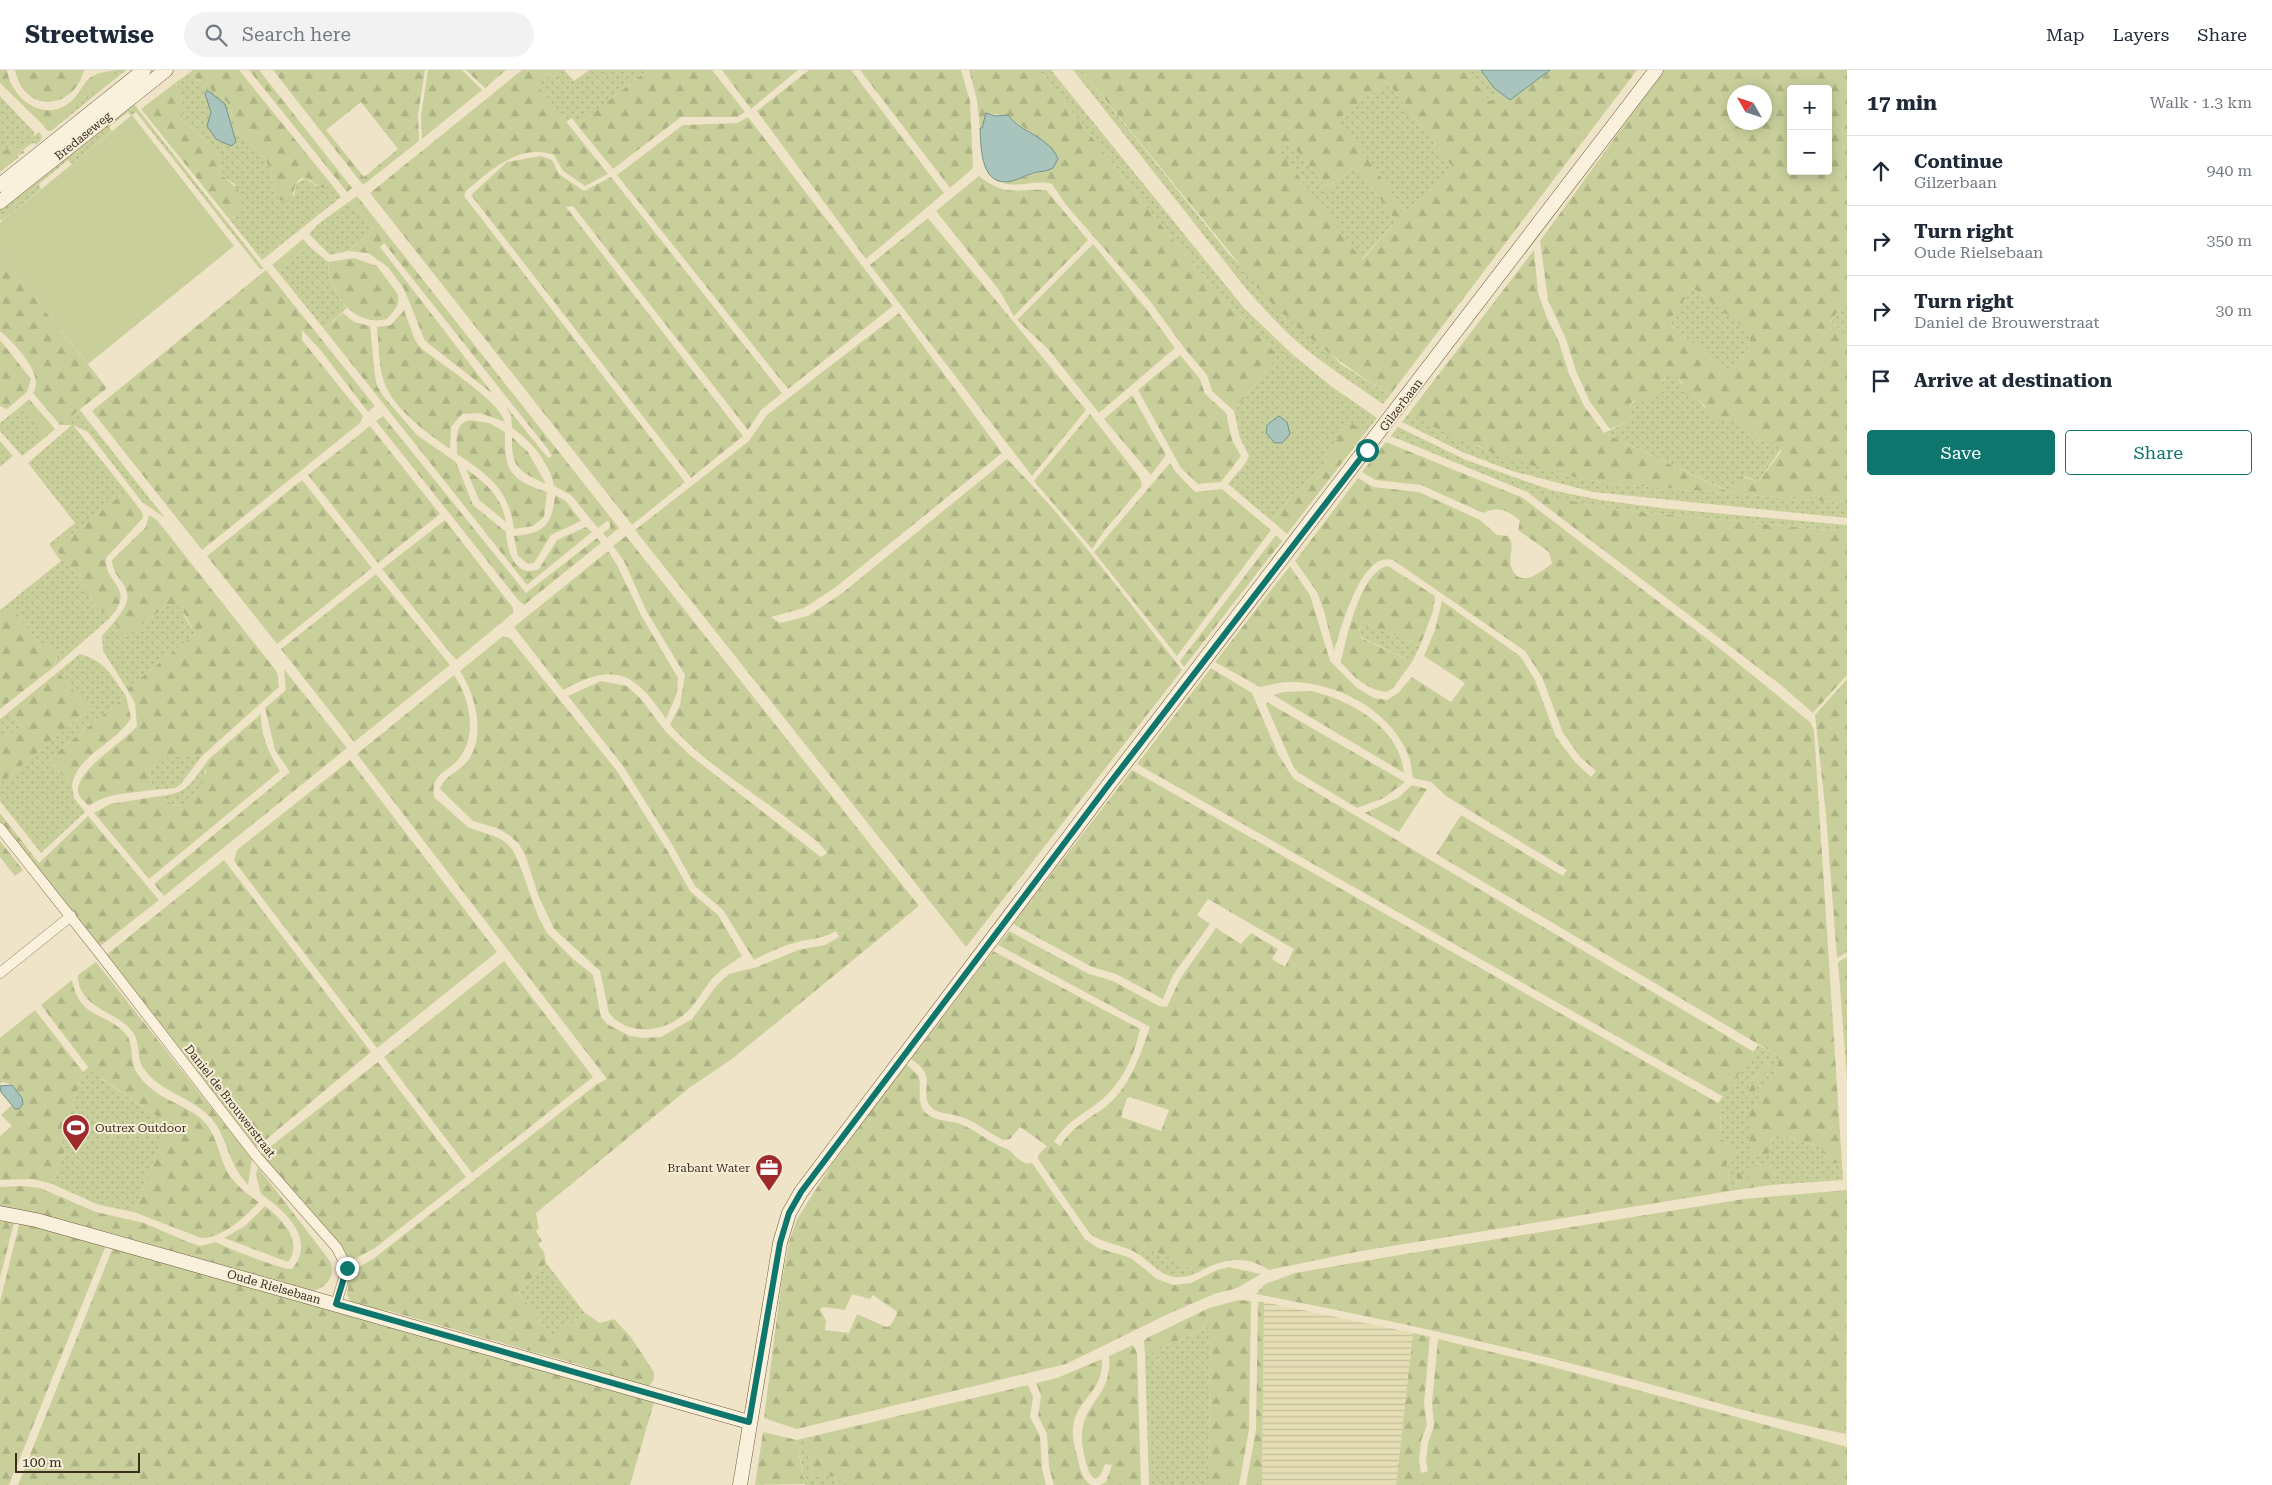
<!DOCTYPE html>
<html lang="en">
<head>
<meta charset="utf-8">
<style>
  :root { --surface:#fff; --page:#f2f2f3; --text:#1f2937; --muted:#747a83; --line:#e0e1e3; --accent:#0f766e }
  body { margin:0; font-family:"Roboto Serif",serif; background:var(--page); color:var(--text) }
  .controls { position:absolute; right:15px; top:15px; display:grid; overflow:hidden; border-radius:5px; box-shadow:0 2px 12px #0003 }
  .controls button { width:45px; height:45px; display:grid; place-items:center; padding:0; border:0; border-bottom:1px solid var(--line); background:var(--surface); color:var(--text); font:25px sans-serif }
  .compass { position:absolute; left:1727px; top:15px; width:45px; height:45px; border-radius:50%; background:var(--surface); box-shadow:0 2px 12px #0003; rotate:309deg }
  .scale { position:absolute; left:15px; bottom:12px; width:125px; box-sizing:border-box; padding-left:5px; border:2px solid #3d2e20; border-top:0; font-size:14px; line-height:18px; white-space:nowrap; color:#3d2e20; -webkit-text-stroke:4px #f7eed8; paint-order:stroke }
  .stop { position:absolute; width:15px; height:15px; margin:-11px; border:4px solid #0f766e; border-radius:50%; background:#fff }
  .stop.end { background:#0f766e; border-color:#fff; box-shadow:0 1px 5px #0008 }
  .list { margin:0; padding:0; list-style:none }
  h2 { display:flex; justify-content:space-between; align-items:center; height:65px; margin:0; padding:0 20px; font-size:21px }
  h2 small { font-size:16px; font-weight:400; color:var(--muted) }
  .list li { display:grid; grid-template-columns:32px 1fr auto; gap:15px; align-items:center; box-sizing:border-box; height:70px; padding:0 20px; border-top:1px solid var(--line) }
  .list b { display:block; font-size:19px; white-space:nowrap }
  .list p { margin:0; font-size:16px; white-space:nowrap; color:var(--muted) }
  .list em { font-size:16px; font-style:normal; color:var(--muted) }
  .actions { display:flex; gap:10px; padding:15px 20px }
  .actions a { flex:1; padding:11px 0; border:1px solid var(--accent); border-radius:5px; text-align:center; font-size:18px; color:var(--accent) }
  .actions .main { background:var(--accent); color:#fff }
  .icon { flex:none; width:28px; height:28px; fill:none; stroke:currentColor; stroke-width:2; stroke-linecap:round; stroke-linejoin:round }
  .map { position:relative; flex:none; width:1847px; height:1415px; overflow:hidden }
  header { display:flex; align-items:center; gap:30px; box-sizing:border-box; height:70px; padding:0 25px; background:var(--surface); border-bottom:1px solid var(--line) }
  header strong { font-size:24px }
  nav { display:flex; gap:28px; margin-inline-start:auto; font-size:18px }
  .search { width:350px; height:45px; background:var(--page); display:flex; align-items:center; gap:12px; box-sizing:border-box; padding:0 18px; border-radius:28px; color:var(--muted); font-size:19px }
  main { display:flex }
  aside { flex:1; background:var(--surface) }
  .map>svg:first-child { display:block }
  .farmland { fill:url(#farmland-rules) }
  .grass { fill:url(#grass-dots); fill-rule:evenodd }
  .forest { fill:url(#forest-firs); fill-rule:evenodd }
  .pitch { fill:#c9cf9b }
  .water { fill:#a9c4bc; stroke:#6f938a }
  .lines { fill:none; stroke-linecap:round; stroke-linejoin:round }
  .street-casing { stroke:#8d765c; stroke-width:11 }
  .secondary-casing { stroke:#6f573f; stroke-width:15 }
  .street { stroke:#faf1dc; stroke-width:10 }
  .secondary { stroke:#faf1dc; stroke-width:14 }
  .route { stroke:#0f766e; stroke-width:6 }
  .labels { text-anchor:middle; dominant-baseline:central; stroke-width:4; stroke-linejoin:round; paint-order:stroke }
  .street-label { font-size:12px; fill:#3d2e20; stroke:#f7eed8 }
  .poi-label { font-size:12px; fill:#3d2e20; stroke:#f7eed8; text-anchor:start }
</style>
</head>
<body>
<header>
<strong>Streetwise</strong>
<div class="search"><svg class="icon" aria-label="search" viewBox="0 0 24 24"><circle cx="10" cy="10" r="6"/><path d="M15 15l6 6"/></svg>Search here</div>
<nav><a>Map</a><a>Layers</a><a>Share</a></nav>
</header>
<main>
<div class="map">
<svg width="1847" height="1415" viewBox="0 0 1847 1415">
  <defs>
    <pattern id="farmland-rules" width="6" height="5" patternUnits="userSpaceOnUse" patternTransform="scale(1.25)"><rect width="6" height="5" fill="#e6deb5"/><path d="M0 2.5h6" fill="none" stroke="#c6bf9b"/></pattern>
    <pattern id="grass-dots" width="8" height="8" patternUnits="userSpaceOnUse" patternTransform="scale(1.25)"><rect width="8" height="8" fill="#c9cf9b"/><path d="M2 2h.1M6 6h.1" fill="none" stroke="#aeb285" stroke-width="1.8" stroke-linecap="round"/></pattern>
    <pattern id="forest-firs" width="22" height="20" patternUnits="userSpaceOnUse" patternTransform="scale(1.25)"><rect width="22" height="20" fill="#c9cf9b"/><path d="M5 1l3.5 6h-7zM16 11l3.5 6h-7z" fill="#aeb285"/></pattern>
  </defs>
  <rect width="100%" height="100%" fill="#f0e4c8"/>
  <path class="farmland" d="M1264 1232 1413 1263 1396 1415H1262Z"/>
  <g class="grass">
    <path d="M118 0H126L51 61H48L44 57Z"/>
    <path d="M556 0H564L574 11 589 0H648L577 55 572 48 566 52 537 15Z"/>
    <path d="M1039 0H1051L1244 238 1292 284 1331 316 1377 348 1365 363 1348 351 1325 392 1304 416 1291 426 1272 451 1228 414 1245 394 1249 386 1240 368 1234 341 1278 285C1189 199 1116 96 1039 0Z"/>
    <path d="M1073 0H1081L1229 184 1342 295 1390 325 1383 334C1353 313 1321 293 1293 268 1277 254 1263 237 1248 221Z"/>
    <path d="M1465 0H1481L1501 24 1490 31Z"/>
    <path d="M189 3 227 32 239 64 265 87 270 101 274 124 294 126 296 114 305 108 317 116 332 115 341 127 262 190 230 150 235 145V114L223 106 216 78 183 51 181 24 175 13Z"/>
    <path d="M1387 12 1454 99 1406 142 1337 49Z"/>
    <path d="M0 26 35 63 32 67 39 62 42 66 41 70 37 74 32 73 23 80 25 83 18 85 19 87 0 102V98L23 80 11 76 0 84Z"/>
    <path d="M133 33 264 199H260L136 42 131 46 128 42 109 57 112 61 72 94 68 90 39 114 41 119 2 151 0 149V137Z"/>
    <path d="M1289 70 1327 118 1356 97 1396 151 1361 190 1277 79Z"/>
    <path d="M350 131 374 161 348 181 330 185 309 164 317 155Z"/>
    <path d="M309 176 328 192C328 208 336 226 347 238L324 259 278 202Z"/>
    <path d="M1693 218 1751 262 1748 278 1732 301 1724 299 1671 255 1673 245Z"/>
    <path d="M1847 229V268L1831 251Z"/>
    <path d="M1667 305H1677L1680 312 1691 320 1705 338 1723 348 1743 354 1762 372H1772L1781 379 1758 412 1745 406 1730 422 1604 363 1627 352 1633 345 1629 338C1637 324 1660 322 1667 305Z"/>
    <path d="M20 337 46 367 22 386 0 361V353Z"/>
    <path d="M79 339 165 448 142 432 88 362 73 355 126 421 55 478 91 524 92 533 110 548 54 597 57 587 38 571 10 537 0 544V540L61 491 49 474 75 453 28 393 72 355H60Z"/>
    <path d="M1409 343 1478 377 1565 405 1605 413 1847 433V448L1593 422 1512 401 1460 381 1402 352Z"/>
    <path d="M1398 357 1466 390 1551 420 1600 430 1661 438 1847 455V462L1611 439 1549 427 1527 422 1391 366Z"/>
    <path d="M0 371 13 386 0 397Z"/>
    <path d="M174 534 179 536 195 564 127 619 103 581 102 566 114 552 126 567 166 536Z"/>
    <path d="M1363 554H1368L1420 576 1412 592 1361 567 1359 561Z"/>
    <path d="M80 584C107 592 110 604 126 626L49 689 72 716 74 728 85 742 41 783 0 731V714L89 639 58 602Z"/>
    <path d="M10 641 22 656 0 673V649Z"/>
    <path d="M166 686H202L180 715 175 718 153 720 149 701 158 688Z"/>
    <path d="M203 697C210 710 198 725 189 734L174 736 160 726C185 723 189 717 203 697Z"/>
    <path d="M1758 975 1780 987 1775 1002 1750 1042V1089L1769 1081 1774 1064H1776L1821 1077C1830 1092 1820 1091 1842 1094L1843 1110 1771 1115 1776 1104 1770 1091 1751 1105 1750 1110 1736 1101 1737 1120 1730 1121 1727 1094 1734 1085 1721 1069 1720 1034 1718 1033ZM1766 992 1770 996 1745 1027 1764 993Z"/>
    <path d="M89 997 103 1010 168 1054 134 1142 99 1135 52 1114 65 1080 61 1070 83 1002Z"/>
    <path d="M1144 1177 1176 1190 1197 1203C1170 1214 1161 1202 1141 1186Z"/>
    <path d="M546 1193 585 1243 554 1268 518 1222Z"/>
    <path d="M1209 1256 1210 1415H1149L1145 1286Z"/>
    <path d="M805 1368 812 1405 836 1406 837 1415H805L797 1370Z"/>
  </g>
  <g class="forest">
    <path d="M0 0H7C11 28 43 53 69 33 78 27 84 11 91 7 99 2 111 0 120 0L47 59 0 13Z"/>
    <path d="M15 0H84C73 41 24 44 15 0Z"/>
    <path d="M193 0H239L332 115 324 118C317 117 311 109 305 108 293 107 295 126 290 132L280 130 274 124 270 101 265 87 239 64 227 32 189 3Z"/>
    <path d="M249 0H259L352 118 347 122Z"/>
    <path d="M273 0H425L418 45 419 71 363 115ZM361 32 398 79 364 107 326 60Z"/>
    <path d="M428 0H462L482 20 422 69 421 46Z"/>
    <path d="M466 0H506L485 18Z"/>
    <path d="M522 0H556L537 15 608 104 585 116 563 101 554 85C519 73 491 100 466 121L464 126 685 412 632 455 370 123Z"/>
    <path d="M648 0H712L745 42 737 47H681L613 99 577 55Z"/>
    <path d="M722 0H798L751 39Z"/>
    <path d="M809 0H851L944 123 866 189 757 41Z"/>
    <path d="M860 0H961L970 31 973 98 950 118Z"/>
    <path d="M969 0H1039C1116 96 1189 199 1278 285L1234 341 1212 321 1207 305 1185 279 1150 231 1066 135 1052 114C1036 109 1020 118 1004 113L1053 98 1058 89C1055 80 1011 46 1002 45 996 44 992 44 986 43L982 58H980L977 30Z"/>
    <path d="M1081 0H1465L1490 31 1501 24 1510 30 1550 0H1637L1390 325C1344 296 1306 267 1267 228ZM1387 12 1454 99 1406 142 1338 49ZM1289 71 1327 118 1356 97 1396 151 1362 190 1278 79Z"/>
    <path d="M1664 0H1847V229L1831 251 1847 268V433L1605 413 1565 405 1504 387 1445 363 1409 343 1534 180 1538 223 1547 248 1559 272 1569 304 1584 336 1604 363 1729 422 1741 406 1758 412 1781 382V379L1772 372H1762L1743 354 1723 348 1715 352C1707 346 1708 339 1701 332 1693 323 1682 316 1677 305H1667L1661 314 1663 321 1660 325 1650 330 1643 327 1632 332 1629 338 1633 345 1627 352 1610 359 1590 332 1576 301 1566 269 1548 230 1540 171ZM1791 19H1828V101H1791ZM1734 22H1764V52H1734ZM1693 218 1751 263 1748 278 1732 301 1724 299 1671 255 1673 245Z"/>
    <path d="M175 13 181 24 183 51 216 78 223 106C241 121 251 128 230 150L141 39Z"/>
    <path d="M748 47 893 236 788 319 617 105 683 55 737 53Z"/>
    <path d="M11 76 23 80 0 99V84Z"/>
    <path d="M541 86 552 90 559 104 584 121 611 107 782 323 761 340 748 360 573 136 566 137 743 366 691 408 471 125 507 92Z"/>
    <path d="M979 106C1008 128 1014 118 1046 120L1088 170 1014 246 999 220 936 141Z"/>
    <path d="M357 126 619 458 607 468 603 463 610 458V453L607 451 598 458 571 425 554 416C550 393 531 371 512 358L511 346 505 335 548 388 552 386 547 378 384 173 380 177 493 324 425 271 404 219 388 197 368 183 348 181 374 161 350 131Z"/>
    <path d="M928 148 1086 340 1032 406 870 195Z"/>
    <path d="M303 169 309 176 278 202 272 195Z"/>
    <path d="M1093 174 1144 236 1175 278 1099 343 1048 279 1017 250Z"/>
    <path d="M0 185 107 318 60 355 33 323C46 305 14 273 0 261Z"/>
    <path d="M354 188 377 196 397 223C402 233 394 241 387 249 353 258 329 222 328 192Z"/>
    <path d="M266 200 375 336 368 342 322 282 302 260V270L363 346 360 353 202 480 92 341Z"/>
    <path d="M404 240 415 270 420 277C440 294 498 329 505 352L480 343 462 344 451 357 450 379C428 364 394 339 385 314 378 297 379 275 377 257L391 255Z"/>
    <path d="M343 243 354 252 370 256 375 306 377 316 384 327 417 365 456 392 473 435 506 462C507 481 515 509 539 499L557 470 586 457 592 462 527 515 324 259Z"/>
    <path d="M899 243 1002 383 836 517 804 538 771 547 780 553 808 546 841 524 1007 389C1071 454 1126 528 1182 600L966 877 635 460 749 371 767 345 781 334Z"/>
    <path d="M0 270 31 309 27 322 7 339 0 336Z"/>
    <path d="M1180 285 1200 309 1205 324 1226 343 1232 370 1241 386 1221 412 1198 414 1181 398 1138 320Z"/>
    <path d="M1132 325 1166 385 1151 405 1104 349Z"/>
    <path d="M29 329 55 359 46 367 20 337Z"/>
    <path d="M1090 344 1140 408 1142 416 1105 460 1092 479 1034 411Z"/>
    <path d="M383 346 526 523 597 468 601 473 524 535 519 531 376 351Z"/>
    <path d="M470 350 489 353 505 362C504 399 509 410 547 422L544 447 533 456 514 459C509 419 488 405 457 384 457 370 453 354 470 350Z"/>
    <path d="M1348 350 1365 363 1287 464 1272 451 1291 426 1304 416 1325 392Z"/>
    <path d="M370 356 440 444 378 493 308 405Z"/>
    <path d="M512 367 528 382 546 414C519 402 511 397 512 367Z"/>
    <path d="M1386 372 1523 428 1723 581 1810 652 1814 660 1842 1094C1819 1091 1830 1092 1821 1077L1776 1064 1772 1069 1769 1083 1750 1090 1749 1042 1775 1002 1780 987 1436 784 1461 745 1563 806 1567 800 1446 726 1431 712 1413 708C1411 699 1411 690 1407 682 1388 639 1336 612 1290 612 1280 612 1270 615 1260 617L1215 592 1290 496 1310 525 1330 591 1357 618 1374 628 1387 630 1398 623 1412 607 1451 632 1465 613 1424 586 1435 560 1442 531 1520 586 1535 610 1556 667 1575 692 1591 707 1596 701 1580 687 1563 663 1542 607 1525 581 1393 490C1361 480 1341 559 1334 581L1324 541 1317 522 1295 491 1358 408 1373 417 1419 422 1480 450 1497 465 1508 466C1516 476 1508 485 1511 496 1518 520 1541 503 1552 493L1549 482 1518 460 1520 451C1508 440 1498 436 1483 443L1421 415 1375 410 1362 402Z"/>
    <path d="M1170 393 1175 401 1195 422 1222 419 1271 460 1177 586 1094 482Z"/>
    <path d="M466 399C485 412 502 427 506 452L479 430Z"/>
    <path d="M302 410 372 498 277 574 207 486Z"/>
    <path d="M126 421 142 442 143 448 106 488C104 515 137 517 110 548L92 533 91 524 55 478Z"/>
    <path d="M1527 422 1611 439 1847 462V605L1813 643 1781 615Z"/>
    <path d="M555 425 566 431 581 451 551 465 534 493 528 494 518 486 514 466C545 463 552 455 555 425Z"/>
    <path d="M149 445 157 450 277 602 279 617 202 686 158 688 149 701 153 720C133 723 105 723 89 736 85 732 78 727 78 721 77 699 124 672 137 656L135 633 127 619 195 564C188 551 183 532 166 536L126 567 114 552C145 516 113 515 112 490L146 457Z"/>
    <path d="M445 450 513 538V543L456 590 382 499Z"/>
    <path d="M1276 465 1282 471 1184 597 1180 591Z"/>
    <path d="M626 466 919 836 732 989 689 1018 536 1143 539 1159 536 1161 542 1171 538 1174 544 1182 546 1193 518 1222 554 1268 585 1243 600 1253 614 1249 630 1266 654 1302V1309L647 1319 583 1296 389 1241 353 1235 347 1225 350 1202 373 1189 597 1014 607 1009 357 684 454 605C469 627 478 664 460 687 448 704 431 701 434 727L469 758 494 766 504 771 512 779 518 790 538 846 547 863 572 888 593 905 601 947 607 954 630 966 644 968 661 967 692 949 717 915 729 904 757 897 798 880 825 875 839 867 836 861C820 870 811 868 794 873 780 877 767 883 754 890L723 840 695 816 673 776 623 696 568 626 601 611 627 616 641 629 665 661 691 686 821 787 827 783C820 771 804 762 793 753 752 721 705 694 670 655L680 635 685 605 647 542 624 491 613 476Z"/>
    <path d="M608 481 617 495 641 545 678 608 677 623 666 649C634 601 614 592 563 620L514 557Z"/>
    <path d="M1388 496 1435 526 1433 541 1420 576 1368 554H1363L1359 560 1361 568 1412 592 1393 618 1386 622C1367 620 1352 606 1341 592 1346 569 1361 500 1388 496Z"/>
    <path d="M376 504 450 595 354 672 281 579Z"/>
    <path d="M10 536 38 571 41 573H50L58 581 54 597 0 639V544Z"/>
    <path d="M503 566 510 568 617 701 667 780 690 821 718 845 742 886C731 893 720 900 711 910 703 920 697 932 688 941 667 962 629 968 609 943L600 901 554 859 538 825 526 787 519 774 509 765 497 758 473 751 440 719C444 707 455 703 464 695 488 671 476 625 460 601Z"/>
    <path d="M1211 598 1252 623 1278 684 1294 709 1754 982 1724 1025 1722 1026 1137 694Z"/>
    <path d="M284 599 347 678 164 826 154 814 290 702 275 680 265 638 286 620Z"/>
    <path d="M58 602 89 639 0 714V673L22 656 10 641Z"/>
    <path d="M1847 609V882L1837 888 1826 745 1815 645Z"/>
    <path d="M1311 621C1351 630 1400 658 1404 703L1273 625 1284 622Z"/>
    <path d="M126 626 131 648C117 673 76 685 72 716L49 689Z"/>
    <path d="M1267 632 1405 712 1384 728 1357 738 1299 703 1294 698 1266 635Z"/>
    <path d="M261 644C261 666 268 682 280 701L149 809 94 743 110 734 160 726 174 736 189 734 200 720 206 702 203 697 209 689Z"/>
    <path d="M350 690 497 882 377 978 234 791 237 780Z"/>
    <path d="M1132 700 1720 1034 1721 1069 1734 1078V1085L1727 1094 1730 1121 1361 1181 1269 1200C1244 1184 1222 1189 1197 1203L1176 1190 1144 1177 1141 1186C1125 1174 1105 1175 1090 1164L1038 1089V1085L1047 1076 1020 1057 1010 1069 1003 1070C988 1063 975 1050 958 1046 949 1043 936 1044 930 1036 918 1020 940 1008 911 989L993 881 1140 959C1135 985 1121 1015 1099 1032 1082 1045 1066 1052 1054 1072L1060 1076C1072 1057 1087 1050 1104 1038 1129 1019 1140 986 1150 957L998 875 1009 861 1089 904 1113 911 1159 936 1167 937 1180 909 1216 858 1241 874 1251 863 1278 879 1272 889 1285 897 1294 879 1208 829 1197 845 1210 854 1173 905 1163 929 1116 904 1092 897 1013 854ZM1130 1027 1169 1040 1161 1061 1121 1047 1127 1028Z"/>
    <path d="M1412 715 1427 719 1399 762 1365 743 1398 728Z"/>
    <path d="M0 743 39 793 88 746 159 830 99 877 0 753Z"/>
    <path d="M0 771 23 800 15 806 0 787Z"/>
    <path d="M224 790 371 982 256 1078 105 886Z"/>
    <path d="M1847 887V1009L1838 892Z"/>
    <path d="M504 891 593 1007 472 1103 384 987Z"/>
    <path d="M96 892 252 1089 248 1115C227 1093 228 1067 211 1048 192 1027 161 1023 144 999 135 987 142 972 131 960 114 940 77 937 78 905Z"/>
    <path d="M72 910C80 950 105 941 126 964 134 974 130 985 134 997 137 1006 146 1014 153 1020 169 1033 194 1038 207 1055 216 1067 219 1083 225 1097 231 1111 245 1123 259 1132 245 1147 223 1168 201 1168L134 1142 168 1054 92 1002 41 935Z"/>
    <path d="M35 940 83 1002 61 1070 65 1080 52 1114 32 1109 0 1110V1066L12 1056 1 1045 12 1035 15 1039 21 1038 13 1015 2 1012 0 1014V968Z"/>
    <path d="M378 992 466 1107 375 1178 353 1190 349 1189 261 1084Z"/>
    <path d="M1766 992 1770 996 1750 1028 1745 1027 1764 993Z"/>
    <path d="M906 994 918 1005C923 1018 915 1031 925 1042 933 1051 946 1050 957 1053 974 1058 988 1072 1005 1078 1014 1081 1019 1096 1032 1093L1085 1169 1098 1178 1131 1188 1157 1209 1174 1215 1191 1213 1217 1200 1229 1197 1261 1204 1237 1218 1214 1224 1168 1244 1066 1294 805 1357 796 1359 764 1348 781 1216 789 1172 797 1149 832 1094ZM852 1224 870 1229 873 1225 896 1241 897 1244 890 1256 886 1257 857 1244 849 1263 825 1260 826 1251 820 1239 824 1237 845 1240Z"/>
    <path d="M1771 1091 1776 1104 1771 1115 1737 1120 1736 1101 1750 1109V1097Z"/>
    <path d="M258 1097 330 1191C336 1206 328 1216 313 1221L90 1157 0 1136V1117L21 1116 40 1118 96 1142 144 1153 188 1172 200 1176 216 1172C226 1178 283 1200 292 1199 317 1169 285 1141 261 1124L256 1104Z"/>
    <path d="M1847 1120 1846 1364C1758 1347 1673 1319 1585 1297 1476 1269 1366 1245 1256 1224L1265 1214 1295 1203 1405 1184 1744 1129Z"/>
    <path d="M265 1136C281 1148 304 1171 288 1192L224 1168 245 1156Z"/>
    <path d="M0 1147 15 1149 0 1208Z"/>
    <path d="M20 1151 107 1173 9 1415H0V1232Z"/>
    <path d="M114 1175 655 1329 630 1415H18Z"/>
    <path d="M1239 1230 1251 1231 1249 1359 1239 1415H1210L1209 1256 1145 1286 1144 1271 1147 1268 1209 1238Z"/>
    <path d="M1258 1232H1264L1262 1415H1246L1256 1360Z"/>
    <path d="M1413 1263 1430 1267 1424 1333 1427 1355 1421 1371 1419 1392 1421 1403 1428 1401 1426 1391 1428 1373 1434 1356 1432 1333 1438 1269 1542 1294 1847 1377V1415H1396Z"/>
    <path d="M1133 1275 1137 1283 1141 1415H1100L1106 1412 1112 1395 1105 1394 1100 1406 1095 1409C1088 1404 1087 1396 1085 1388 1071 1331 1113 1335 1109 1286Z"/>
    <path d="M1102 1289C1104 1323 1076 1328 1073 1358 1072 1368 1075 1379 1078 1389 1080 1399 1082 1409 1091 1415H1054L1049 1397 1047 1364 1038 1346 1041 1326 1036 1313 1057 1308Z"/>
    <path d="M1028 1315 1033 1327 1030 1347 1040 1366 1042 1398 1046 1415H837L836 1406 814 1407 812 1405 805 1368Z"/>
    <path d="M763 1362 797 1370 803 1407 808 1414 755 1415Z"/>
  </g>
  <path class="pitch" d="M132 45 234 176 88 294 0 185V153Z"/>
  <g class="water">
    <path d="M1481 0H1550L1510 30 1494 18Z"/>
    <path d="M207 20 225 34 236 72 231 76 216 69 207 56 211 42 205 24Z"/>
    <path d="M986 43 996 46 1008 45C1021 63 1050 67 1058 89L1053 98C1046 102 1038 101 1031 104 1023 106 1014 112 1005 112 980 112 981 75 980 58H982Z"/>
    <path d="M1279 346 1287 352 1290 364 1282 373H1275L1266 363 1267 355Z"/>
    <path d="M12 1015 22 1028 23 1034 19 1039H15L1 1022 0 1016Z"/>
  </g>
  <g class="lines">
    <defs>
      <g id="street">
        <path d="M0 758 100 884 257 1087 337 1178 347 1198 336 1234"/>
        <path d="M0 903 71 846"/>
      </g>
      <g id="secondary">
        <path d="M0 115 144 0"/>
        <path d="M0 132 166 0"/>
        <path d="M0 1143 36 1150 111 1171 749 1352"/>
        <path d="M740 1415 780 1173 789 1143 801 1122 1106 718 1656 0"/>
      </g>
    </defs>
    <use href="#street" class="street-casing"/>
    <use href="#secondary" class="secondary-casing"/>
    <use href="#street" class="street"/>
    <use href="#secondary" class="secondary"/>
  </g>
  <g class="lines">
    <path class="route" d="M347 1198 336 1234 749 1352 780 1173 789 1143 801 1122 1106 718 1367 380"/>
  </g>
  <defs>
    <symbol id="stadium-pin" viewBox="-11 -11 22 30"><path d="M0 17L-7.5 6A9.5 9.5 0 1 1 7.5 6Z" fill="#9e2a2b" stroke="#f7eed8"/><path d="M0-5a6.5 5 0 1 0 0 10a6.5 5 0 1 0 0-10ZM-3.5-1.8h7v3.6h-7Z" fill="#fff"/></symbol>
    <symbol id="office-pin" viewBox="-11 -11 22 30"><path d="M0 17L-7.5 6A9.5 9.5 0 1 1 7.5 6Z" fill="#9e2a2b" stroke="#f7eed8"/><path d="M-6-3h4V-5.5h4V-3h4V5H-6ZM-1-4.5V-3h2v-1.5ZM-6 0V1H6V0Z" fill="#fff"/></symbol>
  </defs>
  <g fill-rule="evenodd">
    <use href="#stadium-pin" x="60" y="1042" width="32" height="43"/>
    <use href="#office-pin" x="753" y="1082" width="32" height="43"/>
  </g>
  <g class="labels">
    <g class="street-label">
      <text transform="translate(83 66) rotate(-39)">Bredaseweg</text>
      <text transform="translate(1401 335) rotate(-53)">Gilzerbaan</text>
      <text transform="translate(230 1031) rotate(52)">Daniel de Brouwerstraat</text>
      <text transform="translate(274 1217) rotate(16)">Oude Rielsebaan</text>
    </g>
    <g class="poi-label">
      <text x="95" y="1058">Outrex Outdoor</text>
      <text x="750" y="1098" text-anchor="end">Brabant Water</text>
    </g>
  </g>
</svg>
<div class="controls">
<button>+</button>
<button>−</button>
</div>
<svg class="compass" viewBox="-18 -18 36 36"><path d="M0-13l5 13h-10z" fill="#e53935"/><path d="M0 13l5-13h-10z" fill="#747a83"/></svg>
<div class="scale">100 m</div>
<div class="stop" style="left:1367px;top:380px"></div>
<div class="stop end" style="left:347px;top:1198px"></div>
</div>
<aside>
<h2>17 min<small>Walk · 1.3 km</small></h2>
<ul class="list">
<li><svg class="icon" aria-label="ahead" viewBox="0 0 24 24"><path d="M12 20V5M6 11l6-6 6 6"/></svg><div><b>Continue</b><p>Gilzerbaan</p></div><em>940 m</em></li>
<li><svg class="icon" aria-label="right" viewBox="0 0 24 24"><path d="M7 20v-9h11M14 6l5 5-5 5"/></svg><div><b>Turn right</b><p>Oude Rielsebaan</p></div><em>350 m</em></li>
<li><svg class="icon" aria-label="right" viewBox="0 0 24 24"><path d="M7 20v-9h11M14 6l5 5-5 5"/></svg><div><b>Turn right</b><p>Daniel de Brouwerstraat</p></div><em>30 m</em></li>
<li><svg class="icon" aria-label="arrive" viewBox="0 0 24 24"><path d="M6 21V4h12l-3 4 3 4H6"/></svg><div><b>Arrive at destination</b></div></li>
</ul>
<div class="actions"><a class="main">Save</a><a>Share</a></div>
</aside>
</main>
</body>
</html>
